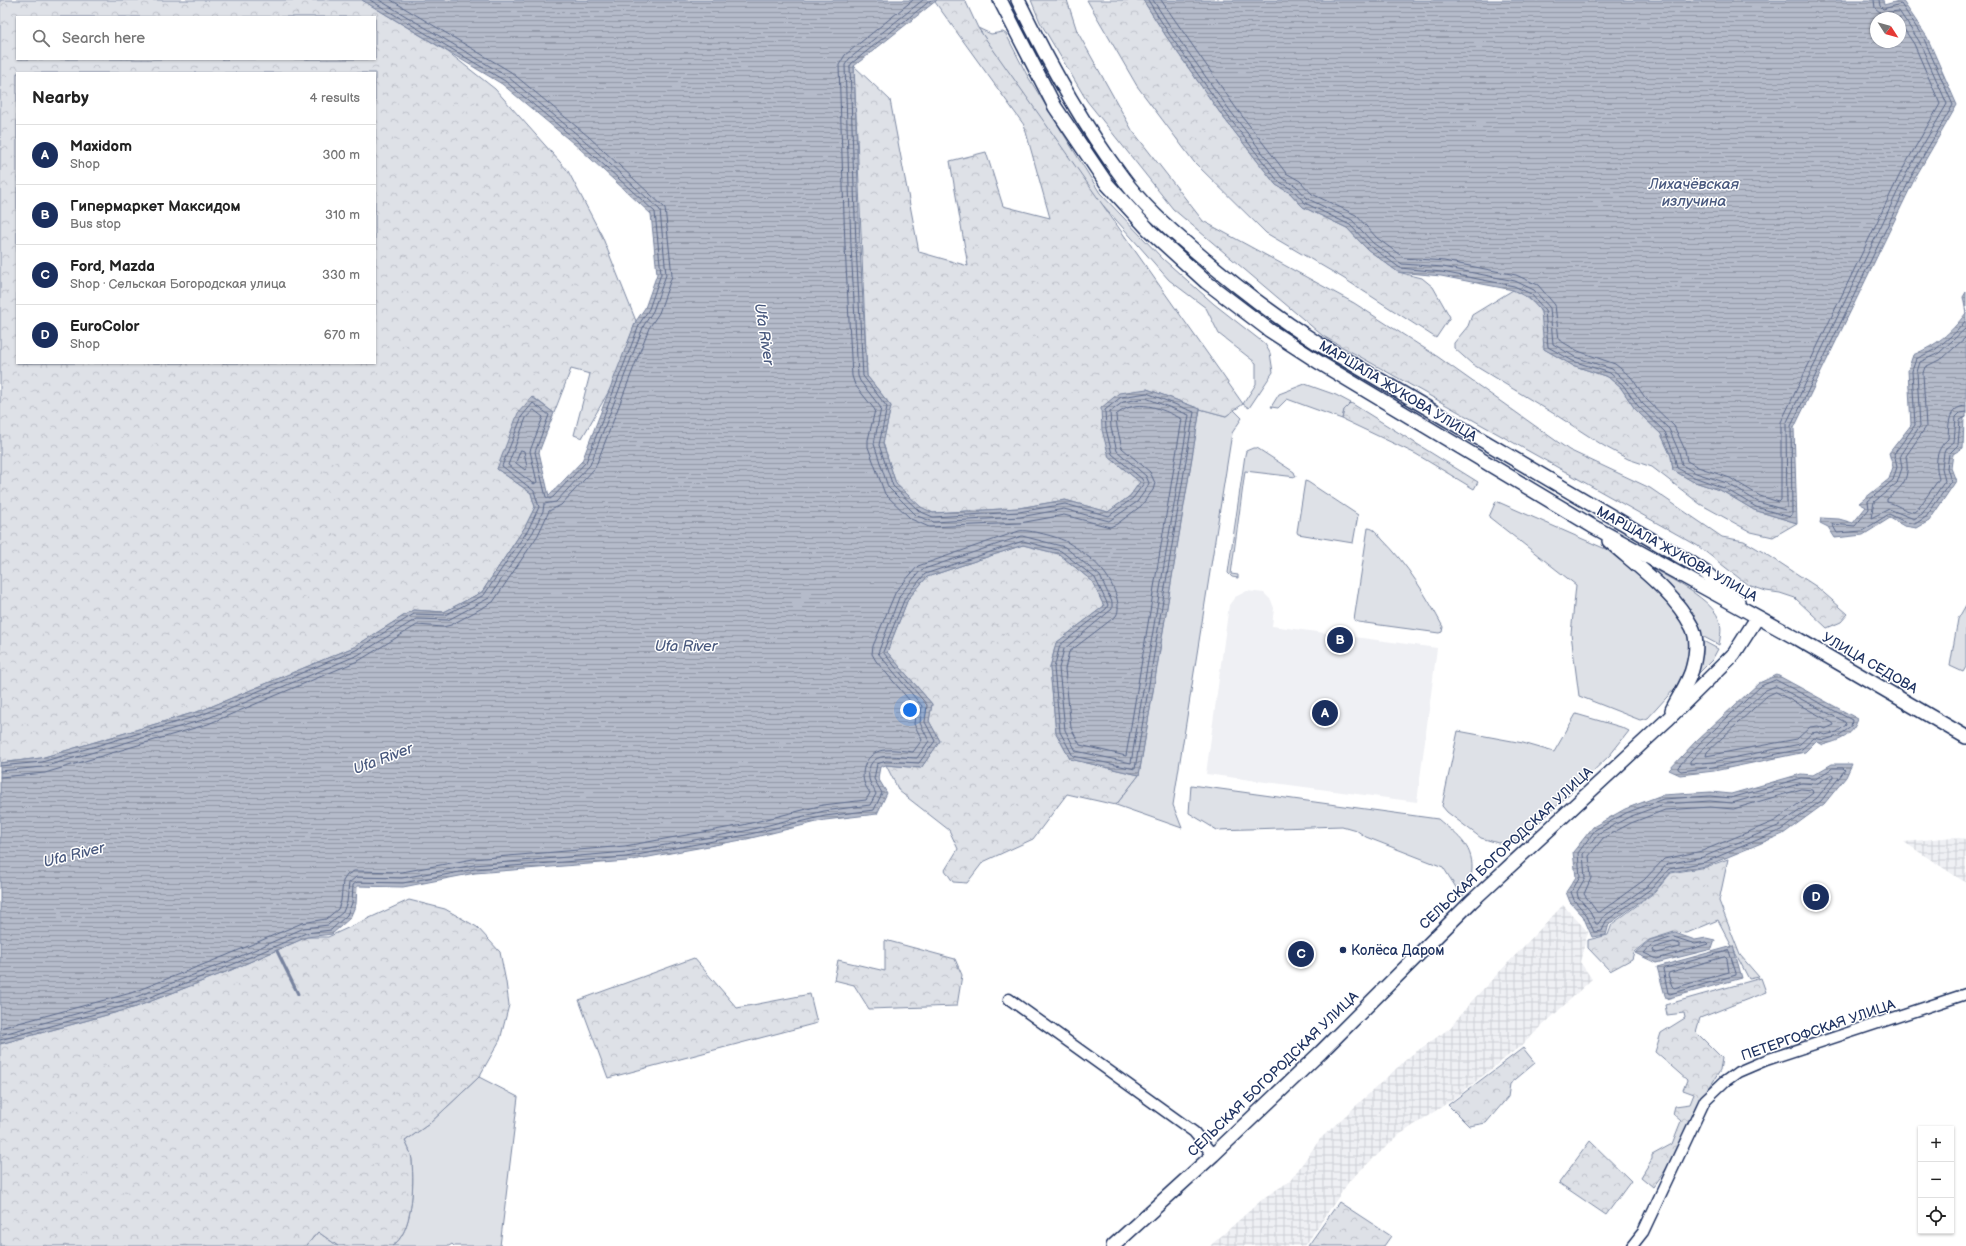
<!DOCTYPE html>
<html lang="en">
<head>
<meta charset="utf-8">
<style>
  :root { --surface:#fff; --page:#f6f6f6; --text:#222; --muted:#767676; --line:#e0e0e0; --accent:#1b2f5e }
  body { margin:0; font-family:"Balsamiq Sans",sans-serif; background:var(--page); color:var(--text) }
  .controls { position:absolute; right:12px; bottom:12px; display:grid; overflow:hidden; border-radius:0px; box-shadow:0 1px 3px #0004 }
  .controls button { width:36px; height:36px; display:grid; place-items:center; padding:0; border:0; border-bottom:1px solid var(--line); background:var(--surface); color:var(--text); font:20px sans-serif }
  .compass { position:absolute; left:1870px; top:12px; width:36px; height:36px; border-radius:50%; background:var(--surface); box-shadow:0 1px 3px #0004; rotate:126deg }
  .you { position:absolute; left:910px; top:710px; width:14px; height:14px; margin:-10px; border:3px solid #fff; border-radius:50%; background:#1a73e8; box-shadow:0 0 0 6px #1a73e833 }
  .badge { display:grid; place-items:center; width:26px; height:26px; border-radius:50%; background:var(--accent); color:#fff; font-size:13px; font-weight:700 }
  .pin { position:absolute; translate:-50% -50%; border:2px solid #fff; box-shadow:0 1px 4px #0006 }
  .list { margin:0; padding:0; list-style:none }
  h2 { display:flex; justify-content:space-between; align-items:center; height:52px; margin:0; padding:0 16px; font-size:17px }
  h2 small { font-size:13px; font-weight:400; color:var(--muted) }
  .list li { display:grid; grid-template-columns:26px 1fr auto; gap:12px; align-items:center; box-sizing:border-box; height:60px; padding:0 16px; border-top:1px solid var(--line) }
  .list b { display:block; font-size:15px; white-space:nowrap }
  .list p { margin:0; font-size:13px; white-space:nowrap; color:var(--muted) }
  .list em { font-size:13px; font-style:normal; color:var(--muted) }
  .icon { flex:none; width:22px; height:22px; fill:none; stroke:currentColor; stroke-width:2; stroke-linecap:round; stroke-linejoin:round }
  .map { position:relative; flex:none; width:1966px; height:1246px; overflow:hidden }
  .search { position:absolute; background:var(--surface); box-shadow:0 1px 3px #0004; left:16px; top:16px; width:360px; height:44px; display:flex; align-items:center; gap:10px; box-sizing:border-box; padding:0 14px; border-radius:0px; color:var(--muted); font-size:15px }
  .panel { position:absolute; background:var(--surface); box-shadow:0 1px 3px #0004; left:16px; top:72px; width:360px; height:292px; border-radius:0px }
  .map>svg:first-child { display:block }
  .built { fill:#eff0f4 }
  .industrial { fill:url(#industrial-grid) }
  .green { fill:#dee1e7; stroke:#7c88a2 }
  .forest { fill:url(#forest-crowns); stroke:#7c88a2; fill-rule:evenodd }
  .water { fill:url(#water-rules); stroke:#77839f; fill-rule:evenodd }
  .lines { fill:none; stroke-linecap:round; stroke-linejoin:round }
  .shore { stroke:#596789; stroke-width:1 }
  .stream { stroke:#77839f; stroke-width:3 }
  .minor-casing { stroke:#1b2f5e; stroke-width:13 }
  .major-casing { stroke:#1b2f5e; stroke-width:16 }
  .minor { stroke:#fff; stroke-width:10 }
  .major { stroke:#fff; stroke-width:13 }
  .poi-dot { fill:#1b2f5e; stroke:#fff; stroke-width:1.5 }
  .labels { text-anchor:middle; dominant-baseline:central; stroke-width:3; stroke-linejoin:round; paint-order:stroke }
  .street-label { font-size:14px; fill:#1b2f5e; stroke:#fff }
  .poi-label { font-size:14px; fill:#1b2f5e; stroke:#fff; text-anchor:start }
  .water-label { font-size:15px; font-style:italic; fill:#49597e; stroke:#fff }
</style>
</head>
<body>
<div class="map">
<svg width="1966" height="1246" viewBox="0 0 1966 1246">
  <defs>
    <pattern id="industrial-grid" width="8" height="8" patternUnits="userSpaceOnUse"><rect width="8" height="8" fill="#eff0f4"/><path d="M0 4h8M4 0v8" fill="none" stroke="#ccced4"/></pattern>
    <pattern id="forest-crowns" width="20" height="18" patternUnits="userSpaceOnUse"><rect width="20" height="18" fill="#dee1e7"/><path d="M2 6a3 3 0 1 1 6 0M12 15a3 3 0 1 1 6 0" fill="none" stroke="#bec1c9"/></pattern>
    <pattern id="water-rules" width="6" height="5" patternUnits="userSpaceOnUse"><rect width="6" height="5" fill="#b5bbca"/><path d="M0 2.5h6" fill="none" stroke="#9298a7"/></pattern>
  </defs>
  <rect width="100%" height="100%" fill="#fff"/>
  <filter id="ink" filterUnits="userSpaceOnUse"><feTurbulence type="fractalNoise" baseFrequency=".025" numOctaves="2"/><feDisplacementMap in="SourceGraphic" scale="8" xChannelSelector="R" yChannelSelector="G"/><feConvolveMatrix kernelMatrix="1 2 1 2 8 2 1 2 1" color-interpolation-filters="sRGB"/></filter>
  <g filter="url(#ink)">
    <path class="built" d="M1247 591 1264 593 1271 600 1274 608 1272 626 1437 648 1417 802 1206 774 1229 605 1235 597Z"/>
    <g class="industrial">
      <path d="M1953 837 1966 839V883L1904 842Z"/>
      <path d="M1563 905 1588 932 1580 962 1592 979 1523 1044 1455 1098 1399 1135 1350 1180 1305 1246H1210L1265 1197 1290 1181 1320 1139 1410 1056 1450 1028 1469 1004Z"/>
    </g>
    <g class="green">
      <path d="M978 28 991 34 1003 32 1006 34 1027 75 1100 193 1163 259 1214 304 1265 344 1270 353 1273 372 1249 408 1243 404 1256 384V363L1219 334 1206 308 1169 280 1079 178Z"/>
      <path d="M1305 384 1336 395 1351 403 1344 410 1342 419 1287 399 1278 408 1271 407 1279 394Z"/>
      <path d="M1200 409 1226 416 1234 410 1242 418 1232 433 1173 805 1182 828 1116 805 1139 775Z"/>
      <path d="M1253 448H1257L1294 472 1296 477 1245 471 1231 574 1238 575V578L1232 577 1228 573 1245 455 1246 451Z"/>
      <path d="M1305 481 1308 482 1358 515 1353 543 1298 534 1297 532Z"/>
      <path d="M1496 501 1617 554 1685 621 1692 646 1687 665 1676 687 1648 718 1640 720 1579 696 1571 634 1576 585 1489 517Z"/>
      <path d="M1368 528C1374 528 1378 534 1382 539 1408 565 1426 595 1443 627L1442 632 1439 633 1358 622 1354 620Z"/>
      <path d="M1648 566C1667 577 1716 600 1720 623 1722 631 1720 638 1719 645L1702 636C1697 609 1666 585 1648 566Z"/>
      <path d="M1966 605V667L1963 672 1950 666 1958 619Z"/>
      <path d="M1703 641 1718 649 1712 660 1696 676 1703 654Z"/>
      <path d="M1576 714 1621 727 1629 731 1610 755 1521 840 1498 843 1481 838 1447 812 1442 806 1458 731 1523 743 1554 752Z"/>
      <path d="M1191 785 1438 819C1455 834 1473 844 1472 869 1471 883 1470 886 1462 897L1443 867 1366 837 1356 830 1342 826 1217 830 1189 813Z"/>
      <path d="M479 1077 518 1097 500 1246H454L452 1244 449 1246H392C413 1233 414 1185 412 1162 412 1155 408 1147 405 1141L429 1124Z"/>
      <path d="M318 1232 338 1246H306Z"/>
    </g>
    <g class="forest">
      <path d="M0 0H362L448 52 495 89 568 171 602 236 636 321 613 384 582 438 574 435 590 374 571 369 554 413 533 397 497 469 531 493 535 507 525 527 482 592 444 612 413 610 354 647 203 710 41 758 0 763ZM17 17H375V59H17ZM17 73H375V363H17Z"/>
      <path d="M937 0H965L978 28 1243 404 1226 416 1200 409 1147 389 1109 457 1140 482 1130 496 1108 512 1065 500 1019 508 933 513 921 508 896 484 883 443 891 406 867 376 854 66 890 100 919 252 968 266 950 161 986 152 1003 206 1050 218 1024 125 935 2Z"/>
      <path d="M1031 0H1067L1077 31 1132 130 1203 221 1354 303 1438 357 1569 450 1650 488 1722 537 1744 541 1768 555 1817 587 1848 614 1841 622 1827 628 1795 598 1780 593 1766 591 1748 585 1698 546 1323 336 1173 209 1087 101 1040 22Z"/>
      <path d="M1087 0H1143L1166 36 1223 117 1276 185 1290 193 1303 207 1347 228 1367 249 1398 272 1422 278 1433 287 1450 317 1436 338 1343 278 1266 233 1194 162 1137 86Z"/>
      <path d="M1513 290C1546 306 1544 315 1544 349L1572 365 1608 377 1621 388 1635 409 1661 434 1671 456 1673 470 1692 481 1722 491 1754 510 1797 523 1773 537 1751 532 1700 504 1652 467 1628 459 1604 446 1556 415 1472 364 1454 348V343L1468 326 1472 315Z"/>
      <path d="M1351 403 1478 482 1474 489 1416 454 1342 419 1344 410Z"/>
      <path d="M1023 545 1059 554 1092 581 1104 606 1056 643 1050 668 1056 733 1070 759 1139 775 1116 805 1067 794 1033 839 983 862 967 883 953 882 945 870 958 849 949 830 899 791 886 765 921 768 940 741 929 721 932 704 887 652 908 599 927 577Z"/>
      <path d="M1728 859 1719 901 1740 955 1759 977 1749 979 1718 920 1687 933 1674 932 1649 940 1634 952 1632 959 1610 971 1588 948V940L1608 935 1612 924 1655 892 1671 873 1706 867Z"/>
      <path d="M409 900 445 909 477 927 500 952 506 982 509 1005 500 1040 479 1077 429 1124 405 1141C408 1147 412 1155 412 1162 414 1185 413 1233 392 1246H338L318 1232 306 1246H0V1044L136 1007 231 970 307 937H328Z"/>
      <path d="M885 940 955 959 962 975 957 1006 869 1009 854 985 834 980 838 960 885 971Z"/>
      <path d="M694 958 737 1008 810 994 817 1023 608 1078 579 1000Z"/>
      <path d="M1761 978 1766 992 1700 1018 1696 1032 1722 1058 1720 1071 1702 1099 1675 1157 1653 1187 1641 1177 1652 1159V1155L1672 1144 1681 1121 1673 1114 1675 1106 1690 1104 1694 1094 1683 1090 1687 1080 1655 1052 1661 1033 1685 1018 1684 1013 1667 1015 1665 1005Z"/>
      <path d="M1523 1048 1535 1063 1510 1084 1508 1097 1486 1123 1469 1126 1448 1105Z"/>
      <path d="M1590 1141 1631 1181 1606 1215 1559 1183Z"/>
      <path d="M1339 1202 1391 1236 1384 1246H1308Z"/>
    </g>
    <g class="water">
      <path d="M362 0H937L854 66 860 246 867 376 891 406 883 443 896 484 921 507 933 513 1019 508 1065 500 1108 512 1130 496 1140 482 1109 457 1102 430 1101 408 1119 393 1147 389 1200 409 1139 775 1070 759 1056 733 1050 668 1056 643 1104 606 1092 581 1059 554 1023 545 927 577 908 599 887 652 932 704 929 721 940 741 921 768 886 765 880 767 878 778 887 793 877 814 825 820 747 839 627 861 475 873 403 887 357 886 356 904 350 918 332 934 307 937 231 970 136 1007 0 1044V763L41 758 203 710 354 647 413 610 444 612 482 592 525 527 535 507 531 493 497 469 518 413 532 397 554 413 539 452 549 496 582 461 636 321 645 308 657 274 651 214 579 148 502 84Z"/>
      <path d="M1143 0H1883L1884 5 1902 0 1927 37 1957 105 1915 178 1794 428 1797 523 1754 510 1722 491 1692 481 1673 470 1671 456 1661 434 1635 409 1621 388 1608 377 1572 365 1544 349 1541 311 1529 298 1513 290 1441 276 1398 272 1367 249 1347 228 1303 207 1290 193 1276 185 1223 117 1166 36ZM1876 18H1900V42H1876Z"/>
      <path d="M1966 292V417L1964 418 1963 448 1953 454 1951 468 1956 481 1929 521 1917 528 1904 526 1890 518 1863 535 1835 538 1828 527 1820 523 1821 518 1839 519 1853 523 1866 507 1859 503 1889 479 1893 467 1889 453 1911 425 1908 370 1913 355C1938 344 1949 335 1966 313L1963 297Z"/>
      <path d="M1777 675 1858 719C1852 737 1840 740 1823 745L1816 741 1805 752 1714 771 1680 775 1669 770 1696 741 1759 683Z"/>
      <path d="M1832 764H1852L1846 777 1824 804 1783 834 1706 866 1671 872 1655 891 1609 924 1606 935 1592 937 1583 916 1570 902 1566 892 1576 877 1573 852 1593 827 1625 809 1662 795 1711 792 1731 794 1801 774 1813 775Z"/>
      <path d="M1675 933 1695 940 1706 938 1715 940 1712 949 1656 963 1635 953 1650 940Z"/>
      <path d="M1733 946 1742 978 1666 999 1657 967Z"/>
    </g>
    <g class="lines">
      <g class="shore">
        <path d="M1148 0 1169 34 1227 115 1278 181 1293 190 1305 203 1350 225 1370 246 1400 268 1442 272 1514 286 1531 294 1545 310 1548 347 1573 361 1610 373 1623 385 1638 406 1665 432 1674 454 1677 468 1694 477 1724 488 1756 507 1790 517 1792 515 1791 426 1911 177 1953 105 1924 39 1901 4 1883 9 1880 6 1879 0"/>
        <path d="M1153 0 1173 31 1231 112 1282 178 1296 186 1308 199 1352 220 1373 243 1402 264 1443 267 1515 281 1534 290 1550 308 1553 344 1575 357 1612 369 1627 382 1642 403 1669 429 1679 452 1682 465 1696 473 1727 483 1758 502 1785 510 1787 508 1786 424 1906 174 1947 104 1919 41 1899 11 1881 13 1875 8 1874 0"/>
        <path d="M1161 0 1236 108 1286 173 1300 181 1312 194 1356 215 1377 238 1404 258 1444 261 1516 275 1538 285 1555 305 1559 340 1578 351 1615 364 1631 377 1646 399 1674 426 1685 450 1687 461 1698 467 1730 478 1760 496 1779 502 1781 500V422L1901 172 1940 104 1914 44 1900 23"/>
        <path d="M1966 320 1957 331 1936 349 1916 359 1912 371 1915 425 1894 454 1897 467 1893 480 1868 501 1869 509 1855 526 1832 524 1837 533 1862 531 1889 514 1905 522 1915 524 1926 517 1951 481 1947 468 1949 454 1958 445 1960 420 1966 417"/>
        <path d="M1966 328 1939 353 1920 362 1917 372 1920 426 1900 455 1902 468 1897 483 1874 502 1871 518 1889 509 1914 519 1922 514 1945 481 1942 468 1944 453 1946 448 1954 442 1956 417 1960 413 1966 412"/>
        <path d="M1966 337 1943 358 1925 367 1923 373 1926 427 1906 456C1910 478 1904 486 1887 499V502C1897 504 1904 511 1914 512L1918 509 1939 479C1935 464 1935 450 1948 439 1949 425 1947 407 1966 406"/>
        <path d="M534 410 543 417 530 451 537 482 534 484 508 465 526 418Z"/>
        <path d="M521 450 524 451 527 467 525 470 516 463Z"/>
        <path d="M1776 680 1852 720 1851 727 1838 736 1824 740 1814 738 1802 749 1713 767 1681 771 1678 769V767L1699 744 1761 686Z"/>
        <path d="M1776 686 1845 722 1846 725 1837 732 1825 735 1817 732 1812 733 1800 744 1713 762 1690 764V761L1764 691Z"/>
        <path d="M1776 692 1833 723 1834 725 1825 729 1818 726 1810 727 1797 739 1706 756 1707 752 1767 696Z"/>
        <path d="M0 766 42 762 204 714 356 650 414 614 445 615 484 595 528 530 539 507 534 491 502 466 522 416 533 403 549 415 535 452 546 497 550 499 553 497 586 462 640 323 649 309 661 274 655 212 582 145 505 81 370 0"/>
        <path d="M1833 768H1843L1845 770 1821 801 1781 830 1705 862 1669 869 1652 888 1606 921 1602 931 1594 932 1586 914 1574 900 1571 892 1580 877 1578 853 1595 830 1626 813 1663 799 1710 796 1731 798 1801 778 1815 779Z"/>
        <path d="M0 771 43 767 206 719 358 655 416 619 448 620 489 598 533 532 543 511 544 504 556 502 590 465 644 325 653 311 666 275 660 210 585 141 508 77 379 0"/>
        <path d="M1831 775 1833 776V778L1817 798 1778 826 1703 857 1667 864 1649 885 1603 917 1598 924H1596L1590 911 1578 897 1577 892 1585 878 1583 854 1599 833 1629 817 1664 804 1710 801 1732 803 1802 783 1816 784Z"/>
        <path d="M0 777 45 773 208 724 360 660 417 625 443 627 451 625 493 602 538 535 549 511 561 505 595 468 649 328 659 313 672 276 665 208 589 137 511 72 391 0"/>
        <path d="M1802 789 1812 790 1813 793 1775 821 1702 851 1664 859 1644 880 1600 912H1597L1584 894 1591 878 1589 856 1603 838 1631 823 1665 810 1710 807 1733 809Z"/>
        <path d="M1674 937 1695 944 1706 942 1708 944 1657 959 1644 953 1652 944Z"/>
        <path d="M1674 942 1680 944V947L1657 953 1653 951 1654 948Z"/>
        <path d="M1729 951 1736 973V975L1670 994 1668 993 1663 969Z"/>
        <path d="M1725 957 1727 959 1729 972 1674 988 1672 986 1668 975 1669 973Z"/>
        <path d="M0 1028 131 993 225 956 302 923 326 919 338 909 341 901 343 881 347 875 354 871 402 872 473 859 625 846 743 825 823 805 866 800 870 793C868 790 865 786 864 782 860 767 869 751 885 750 894 749 904 751 913 752L922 740 914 724 916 708 876 661 872 654 873 646 896 591 918 566 1019 531C1028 529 1059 537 1067 542 1079 549 1094 560 1103 571 1111 580 1123 605 1116 616L1069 652 1065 669 1071 728 1080 745 1126 756 1182 419C1160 408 1137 397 1116 415L1117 427 1122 448 1150 472 1155 483 1153 490 1141 506 1117 524 1110 527 1064 515 1020 523 929 527 911 519 885 494 868 447V440L875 410 855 385 852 376 845 246 839 65 845 55 913 0"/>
        <path d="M0 1035 133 998 227 962 304 928 328 925 343 912 347 902 349 883 356 877 402 878 474 865 626 852 745 831 824 811 870 805 876 794C874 789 870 784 869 779 865 747 898 758 917 758L929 741 920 723 922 706 878 653 900 595 921 570 1022 536 1065 547 1100 576 1112 602V609L1064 649 1059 668 1065 730 1076 751 1131 763 1189 415 1146 398 1123 402 1110 412 1111 428 1117 451 1146 476 1149 483 1147 488 1137 502 1109 521 1064 509 1020 517 934 522 917 516 888 487 874 444 881 408 860 381 858 376 851 246 845 65 849 59 923 0"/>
        <path d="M0 1040 135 1003 229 966 306 933 331 930 347 915 352 903 353 885 357 882 403 883 475 869 626 857 746 835 825 816 874 810 882 793 874 779 877 764 886 761 919 763 935 741 925 722 927 705 883 652 905 598 925 574 1023 541 1061 551 1095 578 1108 605 1106 609 1060 645 1054 668 1060 732 1073 756 1135 769 1194 412 1147 393 1121 397 1105 410 1106 429 1112 454 1142 479 1144 483 1133 498 1109 516 1065 504 1019 512 933 517 919 511 893 486 879 445 887 407 863 376 856 246 850 66 852 63 931 0"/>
      </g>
      <path class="stream" d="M277 951 298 994"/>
      <defs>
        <g id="minor">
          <path d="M1009 999 1194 1132 1213 1155"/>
          <path d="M1632 1246 1643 1232 1705 1100 1724 1082 1738 1072 1766 1060 1966 994"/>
        </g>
        <g id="major">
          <path d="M1000 0 1055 107 1107 184 1149 230 1206 282 1269 330 1320 363 1592 526 1796 638 1966 737"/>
          <path d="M1018 0C1048 62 1081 122 1122 177 1142 205 1168 228 1194 250 1233 284 1273 315 1317 343L1691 563 1706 573 1738 601"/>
          <path d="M1609 541C1638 567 1674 592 1692 627 1698 639 1696 654 1693 666 1690 681 1678 697 1672 710"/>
          <path d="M1113 1246 1213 1155 1321 1052 1471 902 1667 720 1734 654 1757 618"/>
        </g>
      </defs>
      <use href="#minor" class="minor-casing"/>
      <use href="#major" class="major-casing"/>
      <use href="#minor" class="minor"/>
      <use href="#major" class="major"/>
    </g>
  </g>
  <circle class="poi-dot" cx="1343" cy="950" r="4"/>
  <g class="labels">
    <g class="street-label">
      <text transform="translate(1398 391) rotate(31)">МАРШАЛА ЖУКОВА УЛИЦА</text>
      <text transform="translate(1677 554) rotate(29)">МАРШАЛА ЖУКОВА УЛИЦА</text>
      <text transform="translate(1870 663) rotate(30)">УЛИЦА СЕДОВА</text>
      <text transform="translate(1506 848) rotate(-43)">СЕЛЬСКАЯ БОГОРОДСКАЯ УЛИЦА</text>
      <text transform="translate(1818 1030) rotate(-19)">ПЕТЕРГОФСКАЯ УЛИЦА</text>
      <text transform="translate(1273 1074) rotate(-44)">СЕЛЬСКАЯ БОГОРОДСКАЯ УЛИЦА</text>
    </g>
    <g class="poi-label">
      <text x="1351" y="950">Колёса Даром</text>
    </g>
    <g class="water-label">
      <text x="1694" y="184">Лихачёвская<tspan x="1694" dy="17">излучина</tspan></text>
      <text transform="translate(764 334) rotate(81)">Ufa River</text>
      <text x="686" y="646">Ufa River</text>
      <text transform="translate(383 759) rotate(-21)">Ufa River</text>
      <text transform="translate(74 855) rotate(-14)">Ufa River</text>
    </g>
  </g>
</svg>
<div class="controls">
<button>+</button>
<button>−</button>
<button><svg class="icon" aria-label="locate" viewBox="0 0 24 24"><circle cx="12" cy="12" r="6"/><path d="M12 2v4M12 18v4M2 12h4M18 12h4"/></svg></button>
</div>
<svg class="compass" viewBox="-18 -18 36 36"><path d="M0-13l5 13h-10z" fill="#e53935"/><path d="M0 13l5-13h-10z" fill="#767676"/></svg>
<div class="you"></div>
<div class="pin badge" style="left:1325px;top:713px">A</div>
<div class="pin badge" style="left:1340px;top:640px">B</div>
<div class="pin badge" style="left:1301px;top:954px">C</div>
<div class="pin badge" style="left:1816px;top:897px">D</div>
<div class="search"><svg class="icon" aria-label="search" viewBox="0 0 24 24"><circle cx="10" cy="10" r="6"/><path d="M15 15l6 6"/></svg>Search here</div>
<section class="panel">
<h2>Nearby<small>4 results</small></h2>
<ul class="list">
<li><span class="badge">A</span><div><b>Maxidom</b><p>Shop</p></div><em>300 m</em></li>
<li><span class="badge">B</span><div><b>Гипермаркет Максидом</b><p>Bus stop</p></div><em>310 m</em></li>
<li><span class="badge">C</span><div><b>Ford, Mazda</b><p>Shop · Сельская Богородская улица</p></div><em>330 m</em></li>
<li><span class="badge">D</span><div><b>EuroColor</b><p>Shop</p></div><em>670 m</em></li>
</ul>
</section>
</div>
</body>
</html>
